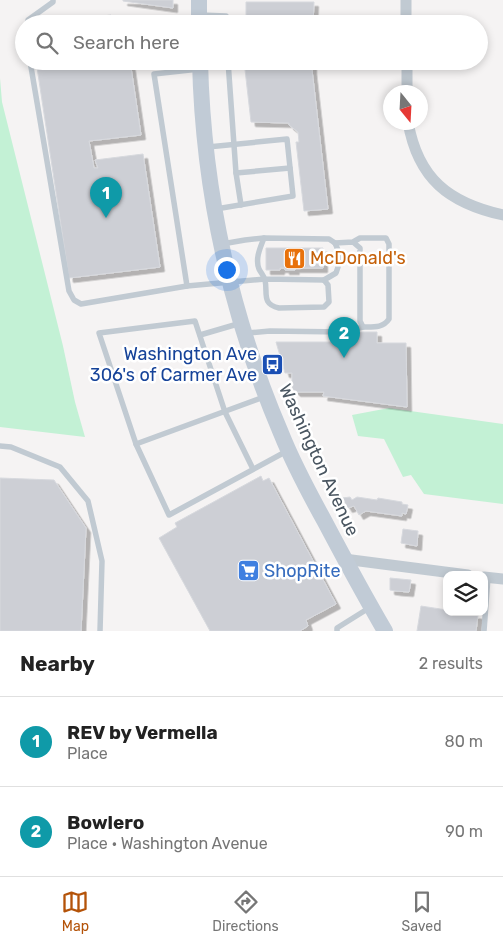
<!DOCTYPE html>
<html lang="en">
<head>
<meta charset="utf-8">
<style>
  :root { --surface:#fff; --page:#f6f6f6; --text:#222; --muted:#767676; --line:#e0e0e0; --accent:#b45309 }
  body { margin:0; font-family:Rubik,sans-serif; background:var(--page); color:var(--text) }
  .controls { position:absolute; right:15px; bottom:15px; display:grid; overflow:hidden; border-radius:10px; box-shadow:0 2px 8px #0003 }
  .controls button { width:45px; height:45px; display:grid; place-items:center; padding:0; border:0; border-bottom:1px solid var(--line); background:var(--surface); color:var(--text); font:25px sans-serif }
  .compass { position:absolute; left:383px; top:85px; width:45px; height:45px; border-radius:50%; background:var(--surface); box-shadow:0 2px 8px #0003; rotate:162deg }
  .you { position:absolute; left:226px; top:269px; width:18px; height:18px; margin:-12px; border:4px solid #fff; border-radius:50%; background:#1a73e8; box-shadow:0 0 0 8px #1a73e833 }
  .badge { display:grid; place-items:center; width:32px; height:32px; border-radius:50%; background:var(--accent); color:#fff; font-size:16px; font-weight:700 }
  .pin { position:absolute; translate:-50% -41px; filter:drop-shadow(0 1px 2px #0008) }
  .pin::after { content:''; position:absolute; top:26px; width:18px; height:15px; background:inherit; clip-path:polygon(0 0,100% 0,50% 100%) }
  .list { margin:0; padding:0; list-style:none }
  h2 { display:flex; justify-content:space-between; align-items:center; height:65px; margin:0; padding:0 20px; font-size:21px }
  h2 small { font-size:16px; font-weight:400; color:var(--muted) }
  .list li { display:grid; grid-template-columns:32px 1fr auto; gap:15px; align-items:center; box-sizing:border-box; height:90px; padding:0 20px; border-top:1px solid var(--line) }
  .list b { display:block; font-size:19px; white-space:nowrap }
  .list p { margin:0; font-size:16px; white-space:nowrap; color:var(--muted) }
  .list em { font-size:16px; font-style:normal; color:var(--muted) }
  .icon { flex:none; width:28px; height:28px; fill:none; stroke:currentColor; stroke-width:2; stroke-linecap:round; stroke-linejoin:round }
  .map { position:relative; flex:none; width:503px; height:631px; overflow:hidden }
  .search { position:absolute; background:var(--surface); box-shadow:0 2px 8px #0003; left:15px; right:15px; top:15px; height:55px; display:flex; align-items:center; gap:12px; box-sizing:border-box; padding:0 18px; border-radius:28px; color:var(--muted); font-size:19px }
  .sheet { height:245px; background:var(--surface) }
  nav { display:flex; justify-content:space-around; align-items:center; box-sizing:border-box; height:70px; border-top:1px solid var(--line); background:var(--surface); font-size:14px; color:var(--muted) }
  nav a { display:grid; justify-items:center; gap:2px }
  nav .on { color:var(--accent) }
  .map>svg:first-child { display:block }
  .green { fill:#c3f1d5 }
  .building { fill:#cdcfd5; stroke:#d7d9de; filter:url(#shadow) }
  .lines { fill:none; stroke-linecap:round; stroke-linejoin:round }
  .lane { stroke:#c1cad2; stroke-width:5.5 }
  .street { stroke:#c1cad2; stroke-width:11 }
  .secondary { stroke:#c1cbd6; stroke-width:16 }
  .labels { text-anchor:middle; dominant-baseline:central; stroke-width:5; stroke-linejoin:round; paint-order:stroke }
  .food-label { font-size:18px; fill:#c56008; stroke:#fff; text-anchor:start }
  .transit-label { font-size:18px; fill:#164399; stroke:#fff; text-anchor:end }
  .street-label { font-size:18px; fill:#4a5661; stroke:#fff }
  .shop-label { font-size:18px; fill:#366cbe; stroke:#fff; text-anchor:start }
</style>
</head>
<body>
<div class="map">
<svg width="503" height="631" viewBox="0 0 503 631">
  <defs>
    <filter id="shadow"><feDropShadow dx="4.5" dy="4.5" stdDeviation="0" flood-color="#0004"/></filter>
  </defs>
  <rect width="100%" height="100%" fill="#f5f3f3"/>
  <g class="green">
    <path d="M0 78 2 102 63 346 75 402 85 437 0 427Z"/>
    <path d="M389 408 503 424V504L424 494 411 475 403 477 384 439 358 436 352 415Z"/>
  </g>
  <g class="building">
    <path d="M123 0H173V8L123 1Z"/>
    <path d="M246 2H314L313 24H246Z"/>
    <path d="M111 15 112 18 123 16 124 24H33Z"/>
    <path d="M36 61H130L141 135 89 141 94 168H98L95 160 143 154 160 267 69 278Z"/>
    <path d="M244 61H312V70L328 209 304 211 296 142H299L298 132 289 125V123L251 122Z"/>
    <path d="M266 248H323V268H294L295 270H285V268H280V270H266Z"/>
    <path d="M356 332H377V343H406L407 407 323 396 324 392H296L292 388V373H285L276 342H340V338L356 333Z"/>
    <path d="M261 476 263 481 269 478 336 604 306 620 308 626 300 631H210L159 538 177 527 175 523Z"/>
    <path d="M0 478 54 480 86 528 81 631H0Z"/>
    <path d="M350 497 352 500 357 497 377 500 378 498 402 502V504L408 505 406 514 402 513V516L366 511 359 515 354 506 348 508 342 498Z"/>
    <path d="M403 529 418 531 417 546 401 543Z"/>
    <path d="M390 578 411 580 409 592 396 591 390 590Z"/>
    <path d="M421 606 447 610V612H462L478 615 476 631H417Z"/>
  </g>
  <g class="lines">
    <g class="lane">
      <path d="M200 15 226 16V24"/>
      <path d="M28 24V20L53 2V0"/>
      <path d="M30 61 69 291 74 300 81 304 187 286 265 279 324 280 328 285 329 302 324 307 279 308C261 304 268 293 265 280 264 276 261 273 259 269 255 259 260 248 264 238"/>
      <path d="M228 61 236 173 290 168"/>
      <path d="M208 147 287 139 293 196 216 209"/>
      <path d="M236 173 241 205"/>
      <path d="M335 243 353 242 360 248V321L363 327C374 327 383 328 389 319V244L386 238H360L353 242"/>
      <path d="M222 244 245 240 264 238 329 239 335 243 338 250V267L336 273 324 280"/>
      <path d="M187 286 154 74 199 69"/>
      <path d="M247 333 270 331 343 332 363 327"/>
      <path d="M200 335 241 323"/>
      <path d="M136 444 264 397"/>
      <path d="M0 446 11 447 60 467 88 501 102 561 100 631"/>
      <path d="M253 469 225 412 195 321 99 333 136 444 169 515 287 451"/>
      <path d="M337 631V628L369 608"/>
      <path d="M484 631 488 577"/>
    </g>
    <g class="street">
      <path d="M406 0V24"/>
      <path d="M407 61V92"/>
      <path d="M408 122C418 179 449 203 503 215"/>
      <path d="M344 559 468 575"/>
      <path d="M484 577 503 579"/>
    </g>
    <g class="secondary">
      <path d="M199 24V0"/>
      <path d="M200 61C203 189 231 316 281 433 293 463 309 493 325 522 344 558 364 595 385 631"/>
    </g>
  </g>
  <defs>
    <symbol id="restaurant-square" viewBox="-11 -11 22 22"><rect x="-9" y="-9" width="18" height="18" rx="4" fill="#e8710a" stroke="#fff"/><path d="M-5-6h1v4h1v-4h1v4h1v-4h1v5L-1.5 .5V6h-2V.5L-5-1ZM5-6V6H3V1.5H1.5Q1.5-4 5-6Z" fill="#fff"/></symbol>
    <symbol id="bus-square" viewBox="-11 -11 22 22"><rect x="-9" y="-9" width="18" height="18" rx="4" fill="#1a4fb4" stroke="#fff"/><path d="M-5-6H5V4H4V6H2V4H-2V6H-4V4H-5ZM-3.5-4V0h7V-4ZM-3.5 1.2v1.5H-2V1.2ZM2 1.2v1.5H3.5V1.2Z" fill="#fff"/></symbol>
    <symbol id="supermarket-square" viewBox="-11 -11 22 22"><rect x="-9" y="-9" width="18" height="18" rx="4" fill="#3f7fe0" stroke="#fff"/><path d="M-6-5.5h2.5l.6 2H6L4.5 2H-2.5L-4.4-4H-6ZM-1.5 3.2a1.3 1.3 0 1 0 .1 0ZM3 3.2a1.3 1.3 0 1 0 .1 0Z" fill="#fff"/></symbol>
  </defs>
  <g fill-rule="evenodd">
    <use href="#restaurant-square" x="282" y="246" width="25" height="25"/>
    <use href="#bus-square" x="260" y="352" width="25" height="25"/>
    <use href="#supermarket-square" x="236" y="558" width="25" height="25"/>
  </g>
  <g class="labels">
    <g class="food-label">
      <text x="310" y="258">McDonald's</text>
    </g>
    <g class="transit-label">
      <text x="257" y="354">Washington Ave<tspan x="257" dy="21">306's of Carmer Ave</tspan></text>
    </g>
    <g class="street-label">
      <text transform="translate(319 460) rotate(65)">Washington Avenue</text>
    </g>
    <g class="shop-label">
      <text x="264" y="571">ShopRite</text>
    </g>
  </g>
</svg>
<div class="controls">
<button><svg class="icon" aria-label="layers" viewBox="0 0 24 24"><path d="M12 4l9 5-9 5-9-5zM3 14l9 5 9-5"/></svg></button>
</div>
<svg class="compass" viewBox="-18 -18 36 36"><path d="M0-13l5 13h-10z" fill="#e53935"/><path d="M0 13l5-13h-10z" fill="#767676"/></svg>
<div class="you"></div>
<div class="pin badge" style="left:106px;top:218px;background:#0f9aa8">1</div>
<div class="pin badge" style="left:344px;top:358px;background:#0f9aa8">2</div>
<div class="search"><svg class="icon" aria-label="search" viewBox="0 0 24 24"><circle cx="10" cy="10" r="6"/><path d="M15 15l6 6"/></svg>Search here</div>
</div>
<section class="sheet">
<h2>Nearby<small>2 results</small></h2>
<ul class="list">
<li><span class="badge" style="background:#0f9aa8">1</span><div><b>REV by Vermella</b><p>Place</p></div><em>80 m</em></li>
<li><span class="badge" style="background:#0f9aa8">2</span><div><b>Bowlero</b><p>Place · Washington Avenue</p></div><em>90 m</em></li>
</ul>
</section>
<nav>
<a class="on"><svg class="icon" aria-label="map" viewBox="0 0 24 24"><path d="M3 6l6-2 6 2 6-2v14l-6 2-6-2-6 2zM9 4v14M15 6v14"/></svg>Map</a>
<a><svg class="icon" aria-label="directions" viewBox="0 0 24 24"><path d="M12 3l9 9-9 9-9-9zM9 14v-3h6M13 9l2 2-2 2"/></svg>Directions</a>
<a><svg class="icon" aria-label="saved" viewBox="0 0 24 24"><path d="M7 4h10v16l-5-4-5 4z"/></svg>Saved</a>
</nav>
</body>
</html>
